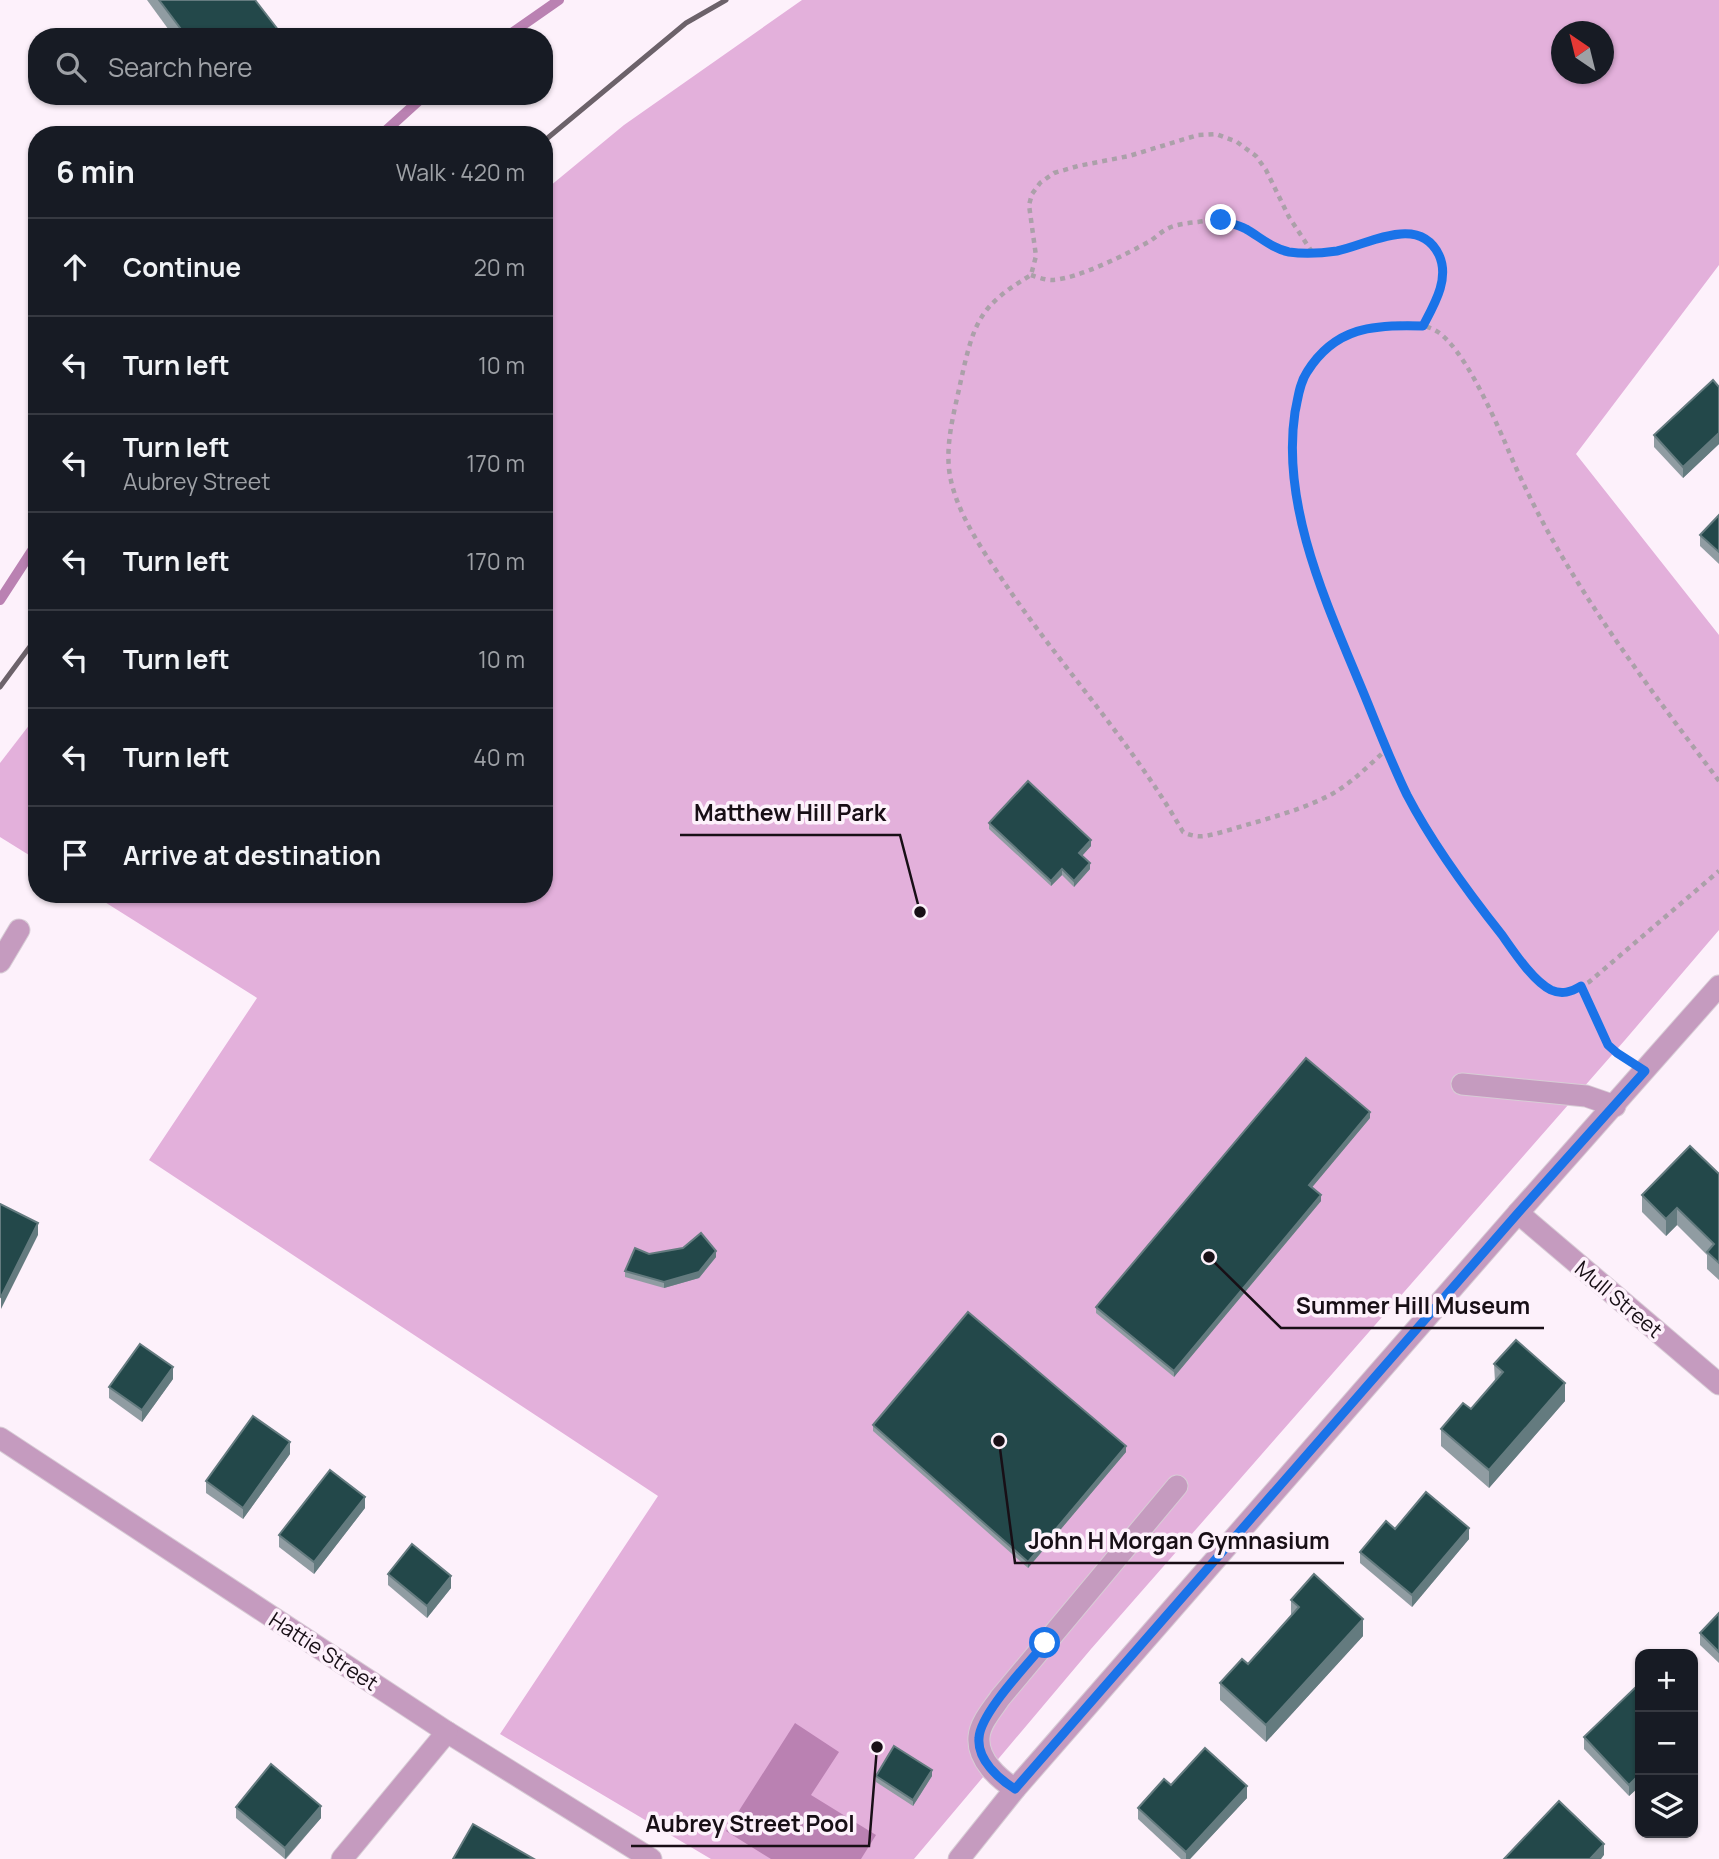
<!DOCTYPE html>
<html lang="en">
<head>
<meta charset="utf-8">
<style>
  :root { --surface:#171b24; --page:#242831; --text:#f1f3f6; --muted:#9ea1a6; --line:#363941 }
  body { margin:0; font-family:Manrope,sans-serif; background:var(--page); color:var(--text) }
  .controls { position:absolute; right:21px; bottom:21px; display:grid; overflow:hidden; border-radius:14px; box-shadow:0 2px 5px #0004 }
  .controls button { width:63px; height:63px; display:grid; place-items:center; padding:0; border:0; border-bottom:2px solid var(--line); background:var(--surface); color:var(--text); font:35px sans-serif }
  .compass { position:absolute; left:1551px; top:21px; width:63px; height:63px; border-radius:50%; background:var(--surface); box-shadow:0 2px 5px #0004; rotate:325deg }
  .stop { position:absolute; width:21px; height:21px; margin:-16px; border:5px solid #1a73e8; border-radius:50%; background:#fff }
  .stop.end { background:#1a73e8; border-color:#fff; box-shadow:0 2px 7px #0008 }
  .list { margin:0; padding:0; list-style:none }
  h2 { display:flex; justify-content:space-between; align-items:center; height:91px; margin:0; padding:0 28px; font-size:30px }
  h2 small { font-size:23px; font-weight:400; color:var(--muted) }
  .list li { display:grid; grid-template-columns:46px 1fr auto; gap:21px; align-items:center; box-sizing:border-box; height:98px; padding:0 28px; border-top:2px solid var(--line) }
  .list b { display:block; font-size:26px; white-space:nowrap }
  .list p { margin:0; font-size:23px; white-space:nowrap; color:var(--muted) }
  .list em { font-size:23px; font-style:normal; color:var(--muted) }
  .icon { flex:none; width:38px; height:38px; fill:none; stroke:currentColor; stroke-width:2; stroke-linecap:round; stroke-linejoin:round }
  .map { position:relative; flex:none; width:1719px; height:1859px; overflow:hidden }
  .search { position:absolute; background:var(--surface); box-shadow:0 2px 5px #0004; left:28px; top:28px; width:525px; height:77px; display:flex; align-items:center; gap:18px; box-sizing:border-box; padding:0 24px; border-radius:28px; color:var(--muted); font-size:26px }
  .panel { position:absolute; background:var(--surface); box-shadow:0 2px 5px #0004; left:28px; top:126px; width:525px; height:777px; border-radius:28px }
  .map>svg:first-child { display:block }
  .green { fill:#e3b0db; fill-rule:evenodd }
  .water { fill:#ba81b2 }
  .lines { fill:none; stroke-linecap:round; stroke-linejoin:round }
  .stream { stroke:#ba81b2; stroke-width:10 }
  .minor-casing { stroke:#d8cdd6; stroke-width:23 }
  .path { stroke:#aba0a9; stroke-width:4.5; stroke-dasharray:5 5; stroke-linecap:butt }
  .minor { stroke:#c59bbf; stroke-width:21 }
  .rail { stroke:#6c626a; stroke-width:5 }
  .wall { fill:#909ca2 }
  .shaded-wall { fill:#647b7f }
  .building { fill:#23484a; stroke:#647b7f; stroke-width:2 }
  .route { stroke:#1a73e8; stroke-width:9 }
  .labels { text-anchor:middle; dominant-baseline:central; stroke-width:7; stroke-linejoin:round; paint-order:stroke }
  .street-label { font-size:21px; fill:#180f16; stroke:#fdf1fb }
  .leader { fill:none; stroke:#180f16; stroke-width:2.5 }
  .callout-dot { fill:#180f16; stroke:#fdf1fb; stroke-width:2.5 }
  .callout-label { font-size:23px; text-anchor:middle; font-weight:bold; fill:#180f16; stroke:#fdf1fb; stroke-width:7; stroke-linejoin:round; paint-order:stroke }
</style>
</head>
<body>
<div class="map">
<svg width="1719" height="1859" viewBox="0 0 1719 1859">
  <rect width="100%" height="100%" fill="#fdf1fb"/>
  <g class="green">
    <path d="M802 0H1719V265L1576 454 1719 635V930L1625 1040 1091 1649 914 1859H711L500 1734 658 1496 149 1160 257 998 92 894H544V191L624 125ZM1562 32H1604V74H1562Z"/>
    <path d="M37 715V860L0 837V763Z"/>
  </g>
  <path class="water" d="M795 1723 839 1752 811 1795 876 1835 861 1859H771L726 1831Z"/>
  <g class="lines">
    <g class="stream">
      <path d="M506 37 559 0"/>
      <path d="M381 135 424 96"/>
      <path d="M0 600 37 543"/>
    </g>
    <defs>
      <g id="minor">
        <path d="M0 962 19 930"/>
        <path d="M1462 1084 1586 1096 1615 1106"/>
        <path d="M1518 1213 1719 1384"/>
        <path d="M0 1438 447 1732 651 1859"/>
        <path d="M1015 1789C999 1779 977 1760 979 1737 980 1723 992 1710 1000 1698L1177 1486"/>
        <path d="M342 1859 447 1732"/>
        <path d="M959 1859 1015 1789 1518 1213 1719 986"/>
      </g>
    </defs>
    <use href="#minor" class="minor-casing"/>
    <g class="path">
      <path d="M1312 252 1289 217 1266 170 1256 156 1237 142 1216 134 1198 135 1129 156 1078 166 1054 173 1040 183 1032 194 1029 205 1036 256 1031 275C979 306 974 322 961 380 955 409 946 439 949 469 954 512 986 555 1010 591 1066 672 1134 746 1183 832 1190 835 1196 837 1204 836 1218 834 1232 829 1246 825 1274 817 1306 808 1332 794 1353 782 1369 765 1386 750"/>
      <path d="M1031 275C1037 277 1045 280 1052 280 1078 279 1127 254 1150 241 1156 237 1161 232 1167 229 1176 224 1189 223 1198 222 1233 216 1243 231 1272 245 1278 248 1285 251 1292 252 1307 253 1325 254 1339 250 1367 243 1417 217 1437 252 1451 277 1435 303 1423 326"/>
      <path d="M1719 781C1668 713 1616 645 1572 573 1546 531 1523 486 1504 440 1491 411 1464 350 1438 332 1417 318 1384 325 1361 330 1262 351 1295 505 1315 573 1327 611 1345 648 1360 685 1375 722 1389 760 1408 796 1434 846 1467 892 1503 937 1515 953 1532 979 1550 989 1564 997 1576 989 1589 982L1719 871"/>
      <path d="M1581 986 1608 1045 1619 1055"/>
    </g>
    <use href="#minor" class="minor"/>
    <g class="rail">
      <path d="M544 141 686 23 726 0"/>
      <path d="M0 687 37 637"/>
    </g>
  </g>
  <g class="wall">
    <path d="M147 0H255L279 37H174Z"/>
    <path d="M1719 387V444L1683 478 1654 447V435Z"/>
    <path d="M1719 515V564L1700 546V535Z"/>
    <path d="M989 823 1091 846 1082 856 1090 869 1074 887 1062 875 1051 886 989 829Z"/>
    <path d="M1370 1118 1312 1187 1321 1201 1174 1377 1096 1313V1307Z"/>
    <path d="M1719 1174V1280L1707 1269V1255L1677 1225 1666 1236 1642 1212V1195Z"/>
    <path d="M649 1254 716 1257 699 1278 664 1288 625 1277V1271Z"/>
    <path d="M1494 1364 1565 1401 1489 1488 1441 1446V1429L1471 1409 1495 1382Z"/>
    <path d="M173 1379 142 1422 109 1398V1387Z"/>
    <path d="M873 1425 1126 1452 1028 1568 873 1431Z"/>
    <path d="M290 1454 243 1519 206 1493V1481Z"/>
    <path d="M365 1508 314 1574 279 1547V1535Z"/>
    <path d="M1395 1529 1469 1539 1412 1607 1360 1563V1552Z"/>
    <path d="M388 1574 451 1588 427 1618 388 1585Z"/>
    <path d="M1291 1600 1363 1636 1266 1742 1220 1700V1683L1248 1664 1291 1616Z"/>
    <path d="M1719 1613V1663L1700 1645V1633Z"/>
    <path d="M1640 1683V1786L1629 1796 1584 1749V1737Z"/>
    <path d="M876 1776H932L913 1806 876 1782Z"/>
    <path d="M1171 1785 1247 1798 1190 1859H1181L1138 1819V1808Z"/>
    <path d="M236 1807 321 1818 286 1859H285L236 1818Z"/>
  </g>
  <g class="shaded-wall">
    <path d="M279 31V37H272Z"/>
    <path d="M1719 433V444L1683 478V467Z"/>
    <path d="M1091 840V846L1079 859V853Z"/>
    <path d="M1090 863V869L1074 887V881Z"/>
    <path d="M1062 869V875L1051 886V881Z"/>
    <path d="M1370 1112V1118L1309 1191V1185Z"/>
    <path d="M1321 1195V1201L1174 1377V1371Z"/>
    <path d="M1677 1208V1225L1666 1236V1219Z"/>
    <path d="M38 1223V1235L1 1309V1297Z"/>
    <path d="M716 1251V1257L699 1278 664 1288V1282Z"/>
    <path d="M173 1367V1379L142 1422V1410Z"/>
    <path d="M1565 1383V1401L1489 1488V1470Z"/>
    <path d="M290 1442V1454L243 1519V1508Z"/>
    <path d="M1126 1446V1452L1028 1568V1562Z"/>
    <path d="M365 1497V1508L314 1574V1562Z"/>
    <path d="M1469 1528V1539L1412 1607V1595Z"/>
    <path d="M451 1576V1588L427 1618V1606Z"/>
    <path d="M1363 1619V1636L1266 1742V1725Z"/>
    <path d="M932 1770V1776L913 1806V1800Z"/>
    <path d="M1640 1774V1786L1629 1796V1785Z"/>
    <path d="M1247 1786V1798L1190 1859H1186V1852Z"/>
    <path d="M321 1806V1818L285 1859V1848Z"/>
    <path d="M1604 1844V1855L1601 1859H1590Z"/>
  </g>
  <g class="building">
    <path d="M159 0H255L279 31 272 37H187Z"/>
    <path d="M1713 380 1719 387V433L1683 467 1654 435Z"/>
    <path d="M1719 515V552L1700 535Z"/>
    <path d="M1028 781 1091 840 1079 853 1090 863 1074 881 1062 869 1051 881 989 823Z"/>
    <path d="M1306 1058 1370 1112 1309 1185 1321 1195 1174 1371 1096 1307Z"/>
    <path d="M1690 1146 1719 1174V1263L1707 1252 1714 1244 1677 1208 1666 1219 1642 1195Z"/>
    <path d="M0 1204 38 1223 1 1297 0 1296Z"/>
    <path d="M701 1233 716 1251 699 1272 664 1282 625 1271 635 1248 649 1254 683 1248Z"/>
    <path d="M968 1312 1126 1446 1028 1562 873 1425Z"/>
    <path d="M1516 1340 1565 1383 1489 1470 1441 1429 1463 1403 1471 1409 1503 1372 1494 1364Z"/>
    <path d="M140 1344 173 1367 142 1410 109 1387Z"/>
    <path d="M253 1416 290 1442 243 1508 206 1481Z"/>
    <path d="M330 1470 365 1497 314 1562 279 1535Z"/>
    <path d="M1426 1492 1469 1528 1412 1595 1360 1552 1386 1521 1395 1529Z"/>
    <path d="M412 1544 451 1576 427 1606 388 1574Z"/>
    <path d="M1314 1574 1363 1619 1266 1725 1220 1683 1242 1659 1248 1664 1299 1607 1291 1600Z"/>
    <path d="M1719 1613V1652L1700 1633Z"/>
    <path d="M1640 1683V1774L1629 1785 1584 1737Z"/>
    <path d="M894 1746 932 1770 913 1800 876 1776Z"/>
    <path d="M1205 1748 1247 1786 1186 1852 1138 1808 1164 1779 1171 1785Z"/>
    <path d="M271 1764 321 1806 285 1848 236 1807Z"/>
    <path d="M1559 1801 1604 1844 1590 1859H1504Z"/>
    <path d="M473 1824 534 1859H453Z"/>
  </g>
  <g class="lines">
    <path class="route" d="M1045 1643C1029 1663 980 1713 979 1738 977 1760 999 1779 1015 1789L1518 1213 1645 1071 1617 1053 1608 1045 1581 986C1571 992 1562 995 1551 990 1533 981 1514 952 1502 935 1467 891 1433 845 1407 795 1389 758 1375 720 1359 682 1325 600 1281 504 1295 412 1298 399 1299 384 1307 372 1335 327 1374 324 1423 326 1434 305 1450 279 1439 255 1419 213 1368 245 1337 251 1323 253 1303 254 1289 252 1273 249 1260 237 1246 229 1238 225 1229 223 1221 220"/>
  </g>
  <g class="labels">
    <g class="street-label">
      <text transform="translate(1619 1299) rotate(40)">Mull Street</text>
      <text transform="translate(324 1651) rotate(33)">Hattie Street</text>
    </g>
  </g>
  <path class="leader" d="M920 912L900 835H680M1209 1257L1281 1328H1544M999 1441L1015 1563H1344M877 1747L869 1846H631"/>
  <g class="callout-dot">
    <circle cx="920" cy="912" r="7"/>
    <circle cx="1209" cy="1257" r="7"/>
    <circle cx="999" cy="1441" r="7"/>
    <circle cx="877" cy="1747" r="7"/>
  </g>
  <g class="callout-label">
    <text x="790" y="821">Matthew Hill Park</text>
    <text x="1413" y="1314">Summer Hill Museum</text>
    <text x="1179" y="1549">John H Morgan Gymnasium</text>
    <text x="750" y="1832">Aubrey Street Pool</text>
  </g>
</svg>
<div class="controls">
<button>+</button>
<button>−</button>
<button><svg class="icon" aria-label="layers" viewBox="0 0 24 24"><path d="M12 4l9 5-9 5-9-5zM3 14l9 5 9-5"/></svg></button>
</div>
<svg class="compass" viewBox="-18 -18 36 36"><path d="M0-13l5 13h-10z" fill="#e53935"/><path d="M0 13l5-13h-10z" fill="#9ea1a6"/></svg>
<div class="stop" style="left:1045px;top:1643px"></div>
<div class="stop end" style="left:1221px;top:220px"></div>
<div class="search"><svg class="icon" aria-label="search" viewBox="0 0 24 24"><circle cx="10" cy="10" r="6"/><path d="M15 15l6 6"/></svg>Search here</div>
<section class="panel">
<h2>6 min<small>Walk · 420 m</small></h2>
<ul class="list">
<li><svg class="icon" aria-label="ahead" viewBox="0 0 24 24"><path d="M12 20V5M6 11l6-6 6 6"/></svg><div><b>Continue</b></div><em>20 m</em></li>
<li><svg class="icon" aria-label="left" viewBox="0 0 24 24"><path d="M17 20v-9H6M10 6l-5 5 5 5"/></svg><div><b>Turn left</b></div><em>10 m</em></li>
<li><svg class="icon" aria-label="left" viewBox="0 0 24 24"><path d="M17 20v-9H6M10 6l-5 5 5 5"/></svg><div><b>Turn left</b><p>Aubrey Street</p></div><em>170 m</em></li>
<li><svg class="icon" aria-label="left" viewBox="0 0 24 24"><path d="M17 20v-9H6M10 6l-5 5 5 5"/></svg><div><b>Turn left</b></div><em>170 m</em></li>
<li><svg class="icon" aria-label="left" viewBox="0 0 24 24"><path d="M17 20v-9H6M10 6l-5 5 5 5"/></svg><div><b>Turn left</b></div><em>10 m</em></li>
<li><svg class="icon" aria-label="left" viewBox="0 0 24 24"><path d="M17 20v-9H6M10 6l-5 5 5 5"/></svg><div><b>Turn left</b></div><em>40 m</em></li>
<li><svg class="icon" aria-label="arrive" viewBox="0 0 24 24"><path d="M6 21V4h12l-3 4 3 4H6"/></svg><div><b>Arrive at destination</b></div></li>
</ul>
</section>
</div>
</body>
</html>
